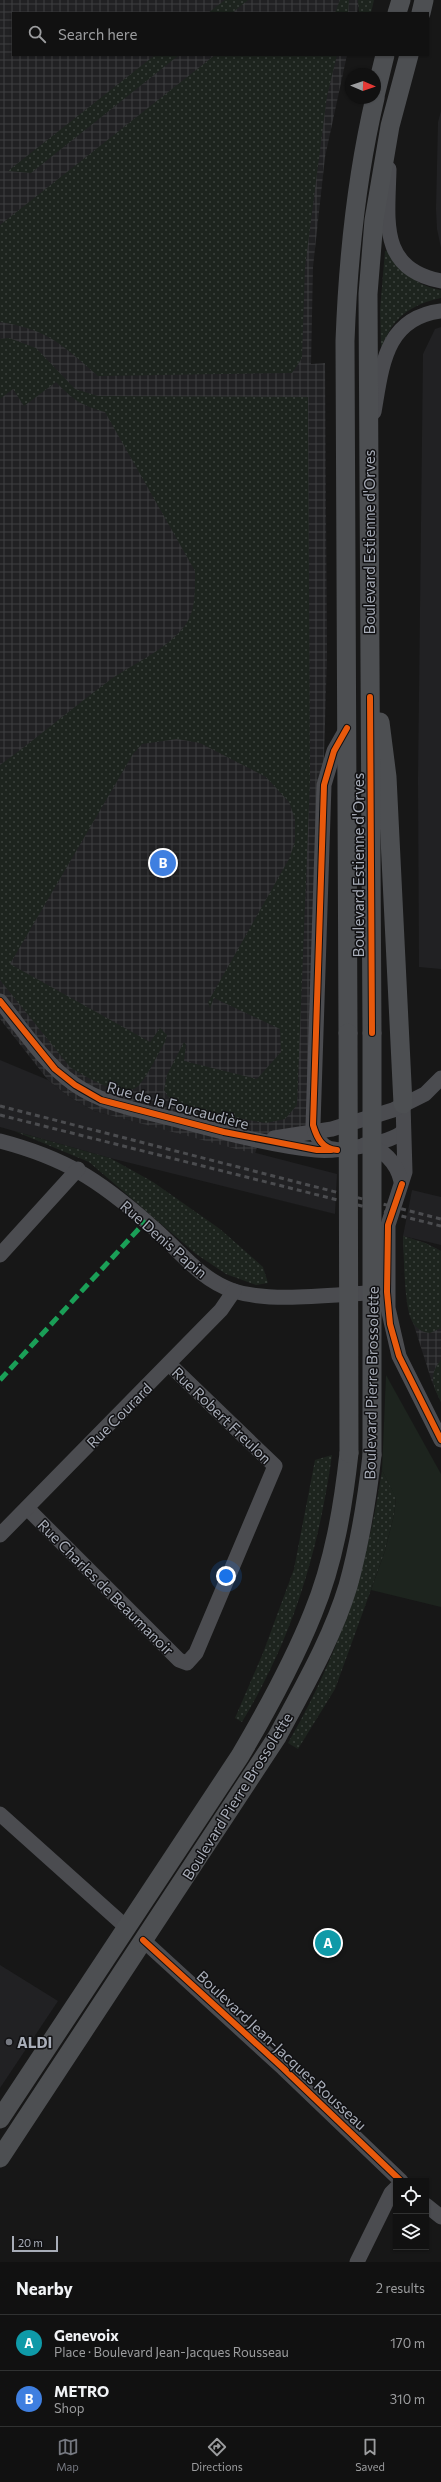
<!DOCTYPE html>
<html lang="en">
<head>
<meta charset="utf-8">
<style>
  :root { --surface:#111; --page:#1e1f1f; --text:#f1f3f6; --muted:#9c9d9f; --line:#303131; --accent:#757880 }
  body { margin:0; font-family:Commissioner,sans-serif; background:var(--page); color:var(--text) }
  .controls { position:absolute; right:12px; bottom:12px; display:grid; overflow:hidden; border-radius:0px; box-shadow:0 1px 3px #0004 }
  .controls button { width:36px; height:36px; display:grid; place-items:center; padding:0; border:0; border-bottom:1px solid var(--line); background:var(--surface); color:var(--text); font:20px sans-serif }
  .compass { position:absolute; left:345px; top:68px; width:36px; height:36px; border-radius:50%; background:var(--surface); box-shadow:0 1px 3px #0004; rotate:92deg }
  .scale { position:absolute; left:12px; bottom:10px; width:46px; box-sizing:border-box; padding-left:4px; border:2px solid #a8adb8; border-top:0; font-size:11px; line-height:14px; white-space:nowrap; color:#a8adb8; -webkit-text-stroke:3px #111113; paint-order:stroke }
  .you { position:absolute; left:226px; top:1576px; width:14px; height:14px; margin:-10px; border:3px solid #fff; border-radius:50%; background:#1a73e8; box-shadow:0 0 0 6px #1a73e833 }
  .badge { display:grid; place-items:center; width:26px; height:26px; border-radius:50%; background:var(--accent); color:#fff; font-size:13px; font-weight:700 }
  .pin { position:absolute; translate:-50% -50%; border:2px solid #fff; box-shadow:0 1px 4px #0006 }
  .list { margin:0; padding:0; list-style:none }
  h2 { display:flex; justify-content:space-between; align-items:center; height:52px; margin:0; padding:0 16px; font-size:17px }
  h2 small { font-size:13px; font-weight:400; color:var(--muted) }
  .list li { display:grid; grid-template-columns:26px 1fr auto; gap:12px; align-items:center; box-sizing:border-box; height:56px; padding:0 16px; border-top:1px solid var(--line) }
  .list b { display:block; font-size:15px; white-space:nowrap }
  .list p { margin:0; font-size:13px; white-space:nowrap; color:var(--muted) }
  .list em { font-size:13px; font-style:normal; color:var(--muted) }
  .icon { flex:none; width:22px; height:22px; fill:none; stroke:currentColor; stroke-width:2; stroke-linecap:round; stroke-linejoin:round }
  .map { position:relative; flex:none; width:441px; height:2262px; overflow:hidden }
  .search { position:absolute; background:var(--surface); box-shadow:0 1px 3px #0004; left:12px; right:12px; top:12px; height:44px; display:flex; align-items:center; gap:10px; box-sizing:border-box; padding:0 14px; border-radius:0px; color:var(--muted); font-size:15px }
  .sheet { height:164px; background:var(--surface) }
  nav { display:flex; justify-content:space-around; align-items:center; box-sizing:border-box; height:56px; border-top:1px solid var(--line); background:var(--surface); font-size:11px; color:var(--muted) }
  nav a { display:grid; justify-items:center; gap:2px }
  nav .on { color:var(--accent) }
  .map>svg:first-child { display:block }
  .built { fill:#212123 }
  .industrial { fill:url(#industrial-grid) }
  .grass { fill:url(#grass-dots) }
  .park { fill:#1d241e }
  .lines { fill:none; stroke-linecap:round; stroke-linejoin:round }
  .minor { stroke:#4b4c50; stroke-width:15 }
  .major { stroke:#4d4f52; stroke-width:19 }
  .rail { stroke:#4b4c4f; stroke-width:3; stroke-dasharray:5 4; stroke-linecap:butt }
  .major-bridge { stroke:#4d4f52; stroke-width:19 }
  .quiet { stroke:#1a9f57; stroke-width:5; stroke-dasharray:10 5; stroke-linecap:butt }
  .cycleway-casing { stroke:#111113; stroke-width:8 }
  .cycleway { stroke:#e8590c; stroke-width:6 }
  .poi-dot { fill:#757880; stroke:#111113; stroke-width:1.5 }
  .labels { text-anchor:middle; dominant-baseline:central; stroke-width:3; stroke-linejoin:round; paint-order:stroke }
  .street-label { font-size:15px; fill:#a8adb8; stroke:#111113 }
  .poi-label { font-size:15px; font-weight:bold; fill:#a8adb8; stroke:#111113; text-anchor:start }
</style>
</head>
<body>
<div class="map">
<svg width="441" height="2262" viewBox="0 0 441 2262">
  <defs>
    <pattern id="industrial-grid" width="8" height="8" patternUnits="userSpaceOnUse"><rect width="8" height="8" fill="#212123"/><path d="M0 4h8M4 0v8" fill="none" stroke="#3e3f41"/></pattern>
    <pattern id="grass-dots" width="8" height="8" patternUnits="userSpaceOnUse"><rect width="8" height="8" fill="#1d241e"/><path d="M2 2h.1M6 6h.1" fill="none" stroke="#3b413d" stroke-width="1.8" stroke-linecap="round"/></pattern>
  </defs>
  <rect width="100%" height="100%" fill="#171717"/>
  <g class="built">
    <path d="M441 111V248L437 229 436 209 438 122Z"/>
    <path d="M441 327V969L419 967 418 780 423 354 435 329Z"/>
    <path d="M0 1060 48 1080 68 1096 94 1111 337 1174 335 1214 110 1158 0 1127Z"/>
    <path d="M412 1190 441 1197V1245L403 1236Z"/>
    <path d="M0 1965 58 2001 0 2088Z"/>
  </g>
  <g class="industrial">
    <path d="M0 0H358L359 5 357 13H13V55H347L325 157 313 267 311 364 325 363 327 656 313 1125 259 1140 255 1154 94 1111 68 1096 48 1080 0 1019Z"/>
    <path d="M403 1236 425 1243 441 1251V1402L432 1382 411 1316 405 1272Z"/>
  </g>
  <g class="grass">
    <path d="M225 0H248L232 13H208Z"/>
    <path d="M340 0H349L348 13H335Z"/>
    <path d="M358 0H374L371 13H359Z"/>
    <path d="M155 55H179L31 173 8 171Z"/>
    <path d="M215 55H337L327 96 305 267 302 358 292 373 98 376C61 344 49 330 0 322V225Z"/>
    <path d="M385 251H388C401 271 416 286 441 290V298C421 302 402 311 391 328 387 334 385 343 381 347L380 310Z"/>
    <path d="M9 338 36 348 75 389 98 396 308 397 310 780 297 1105 285 1119 266 1123 199 1112 171 1101 164 1090 167 1075 184 1042 186 1045 184 1061 257 1079 281 1052 280 1029 214 998 210 1008 208 1002 289 859 295 842V819L289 802 266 777 200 743 177 739 142 744 133 754 10 964 150 1042 160 1028 167 1035 165 1042C157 1055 150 1072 140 1084 126 1102 84 1076 70 1067L0 980V765C36 739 70 710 106 683 131 664 167 651 186 624 196 610 195 588 195 571L105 412C81 405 73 400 56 382L24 406 13 389 0 399V339Z"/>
    <path d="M14 1131 110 1158 153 1182 220 1229 263 1267 268 1283 256 1285 226 1274 196 1254 89 1162Z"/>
    <path d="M403 1236 425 1243 441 1251V1328L430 1333C421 1332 415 1328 411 1319 404 1303 404 1255 403 1236Z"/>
    <path d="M441 1360V1402C433 1386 428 1375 441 1360Z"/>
    <path d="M332 1455C318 1553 293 1637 242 1722L235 1718 263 1653 294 1569 315 1460Z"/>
    <path d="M382 1470 396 1497 394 1515 385 1551 335 1689 298 1749 288 1743C339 1655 367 1570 382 1470Z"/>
  </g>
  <path class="park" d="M386 1375 441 1474V1607L371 1590 385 1551 394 1515 396 1498 382 1470Z"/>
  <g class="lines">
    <g class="minor">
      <path d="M389 169C388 220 378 269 441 281"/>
      <path d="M374 412C382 366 385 318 441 311"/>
      <path d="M0 1001C23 1030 44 1063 74 1084 104 1105 142 1111 177 1120 222 1132 269 1145 316 1150 333 1152 393 1144 403 1131"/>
      <path d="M403 1104 405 1172 388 1225V1308L399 1356 441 1440"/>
      <path d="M274 1138 332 1129 393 1110 425 1094 441 1078"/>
      <path d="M0 1141C65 1158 99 1180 149 1224 177 1247 198 1279 234 1291 274 1304 343 1293 387 1292"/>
      <path d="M364 1145C383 1148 397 1163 401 1181"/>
      <path d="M334 1149C321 1149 316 1136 313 1125L324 785 334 751 347 728"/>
      <path d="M0 1255 78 1169"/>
      <path d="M27 1508 179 1660 187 1663 196 1653 275 1466 169 1364"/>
      <path d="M0 1535 221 1310 234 1291"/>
      <path d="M0 1814 126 1927"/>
      <path d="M143 1940 283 2068 401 2181"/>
      <path d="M426 2205 441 2217"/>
      <path d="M357 2262 391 2193 396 2188"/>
    </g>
    <g class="major">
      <path d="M397 13 401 0"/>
      <path d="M421 13 424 0"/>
      <path d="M375 96 385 55"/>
      <path d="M380 722 387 777 403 1104"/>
      <path d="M348 1033 345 341C348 259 356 179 375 98"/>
      <path d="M372 1033 368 294 374 220 390 126 409 55"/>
      <path d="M0 2119 240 1756C267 1710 293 1663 313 1613 334 1562 343 1507 349 1453"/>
      <path d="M0 2158 277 1737C303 1688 332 1639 348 1586 360 1543 367 1499 372 1455"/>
    </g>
    <g class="rail">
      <path d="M0 1106 441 1219"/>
      <path d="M0 1115 441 1226"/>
    </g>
    <g class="major-bridge">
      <path d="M348 1033 349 1453"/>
      <path d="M372 1033V1455"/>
    </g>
    <path class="quiet" d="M0 1380 146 1221"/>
    <defs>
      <g id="cycleway">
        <path d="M370 697 372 1033"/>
        <path d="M0 1001 55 1069 75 1085 101 1100 224 1132 317 1150H331"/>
        <path d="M337 1150C322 1149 317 1138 313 1125L324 785 334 751 347 728"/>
        <path d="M402 1184 388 1225 387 1292 390 1324 399 1356 441 1440"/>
        <path d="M143 1940 283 2068 401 2181"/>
      </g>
    </defs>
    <use href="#cycleway" class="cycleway-casing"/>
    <use href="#cycleway" class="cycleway"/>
  </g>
  <circle class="poi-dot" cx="9" cy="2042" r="4"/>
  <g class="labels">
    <g class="street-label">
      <text transform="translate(369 542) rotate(-90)">Boulevard Estienne d'Orves</text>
      <text transform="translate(358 865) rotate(-90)">Boulevard Estienne d'Orves</text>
      <text transform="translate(178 1105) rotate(15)">Rue de la Foucaudière</text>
      <text transform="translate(164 1239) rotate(41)">Rue Denis Papin</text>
      <text transform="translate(371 1383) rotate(-89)">Boulevard Pierre Brossolette</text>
      <text transform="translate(119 1415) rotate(-45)">Rue Courard</text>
      <text transform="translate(222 1415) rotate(44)">Rue Robert Freulon</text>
      <text transform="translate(106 1587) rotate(45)">Rue Charles de Beaumanoir</text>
      <text transform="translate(237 1796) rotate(-58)">Boulevard Pierre Brossolette</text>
      <text transform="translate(282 2050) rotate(43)">Boulevard Jean-Jacques Rousseau</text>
    </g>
    <g class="poi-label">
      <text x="17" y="2042">ALDI</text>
    </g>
  </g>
</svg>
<div class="controls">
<button><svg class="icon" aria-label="locate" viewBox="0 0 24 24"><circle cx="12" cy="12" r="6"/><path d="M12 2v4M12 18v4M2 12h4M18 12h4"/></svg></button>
<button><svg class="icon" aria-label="layers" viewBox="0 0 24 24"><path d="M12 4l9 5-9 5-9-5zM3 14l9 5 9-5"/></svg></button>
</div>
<svg class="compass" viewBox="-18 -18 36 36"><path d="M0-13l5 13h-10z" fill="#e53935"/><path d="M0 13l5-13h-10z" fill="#9c9d9f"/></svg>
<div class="scale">20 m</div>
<div class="you"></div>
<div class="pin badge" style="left:328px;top:1943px;background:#0f9aa8">A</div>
<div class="pin badge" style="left:163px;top:863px;background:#3f7fe0">B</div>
<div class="search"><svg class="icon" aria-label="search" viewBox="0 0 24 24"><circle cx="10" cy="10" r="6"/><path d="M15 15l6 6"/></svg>Search here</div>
</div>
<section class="sheet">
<h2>Nearby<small>2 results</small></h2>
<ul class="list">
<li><span class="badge" style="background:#0f9aa8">A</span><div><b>Genevoix</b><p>Place · Boulevard Jean-Jacques Rousseau</p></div><em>170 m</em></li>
<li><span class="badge" style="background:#3f7fe0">B</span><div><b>METRO</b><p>Shop</p></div><em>310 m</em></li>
</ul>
</section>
<nav>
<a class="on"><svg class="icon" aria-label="map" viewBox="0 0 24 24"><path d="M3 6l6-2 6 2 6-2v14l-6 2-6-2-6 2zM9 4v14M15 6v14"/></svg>Map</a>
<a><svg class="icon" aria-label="directions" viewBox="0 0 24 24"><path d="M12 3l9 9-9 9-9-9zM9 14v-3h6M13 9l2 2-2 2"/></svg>Directions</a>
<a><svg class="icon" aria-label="saved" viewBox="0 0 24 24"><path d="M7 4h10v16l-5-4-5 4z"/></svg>Saved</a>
</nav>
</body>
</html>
